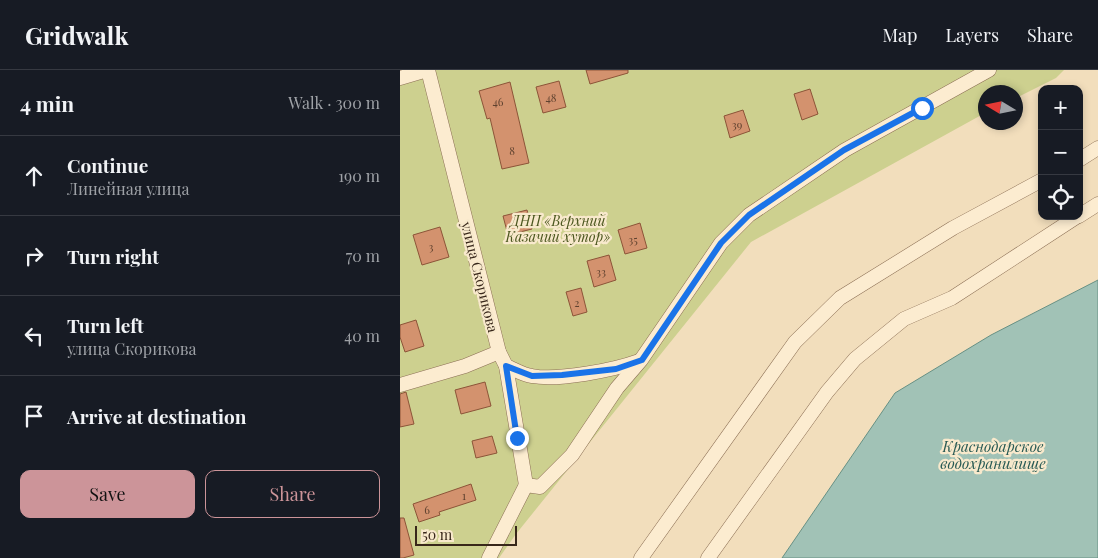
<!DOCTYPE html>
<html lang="en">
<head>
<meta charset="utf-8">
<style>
  :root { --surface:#171b24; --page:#242831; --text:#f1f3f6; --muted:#9ea1a6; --line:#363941; --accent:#cc9499 }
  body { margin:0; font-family:"Playfair Display",serif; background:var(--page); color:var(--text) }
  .controls { position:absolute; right:15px; top:15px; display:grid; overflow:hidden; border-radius:10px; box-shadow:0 2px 8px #0003 }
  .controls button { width:45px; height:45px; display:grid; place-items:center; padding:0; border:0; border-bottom:1px solid var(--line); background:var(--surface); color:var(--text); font:25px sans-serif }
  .compass { position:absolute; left:578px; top:15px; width:45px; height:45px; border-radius:50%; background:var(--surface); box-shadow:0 2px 8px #0003; rotate:280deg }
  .scale { position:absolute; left:15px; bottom:12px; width:102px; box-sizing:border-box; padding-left:5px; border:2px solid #38271a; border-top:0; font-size:14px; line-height:18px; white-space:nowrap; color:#38271a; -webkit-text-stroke:4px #f8e9cc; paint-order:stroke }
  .stop { position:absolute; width:15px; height:15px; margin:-11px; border:4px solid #1a73e8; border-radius:50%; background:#fff }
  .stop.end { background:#1a73e8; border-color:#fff; box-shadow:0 1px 5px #0008 }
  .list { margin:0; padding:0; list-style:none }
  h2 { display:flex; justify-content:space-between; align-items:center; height:65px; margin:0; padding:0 20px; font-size:21px }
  h2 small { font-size:16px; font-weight:400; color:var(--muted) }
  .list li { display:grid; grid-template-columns:32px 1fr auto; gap:15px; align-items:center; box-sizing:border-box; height:80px; padding:0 20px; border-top:1px solid var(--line) }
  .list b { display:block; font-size:19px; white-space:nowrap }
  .list p { margin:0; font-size:16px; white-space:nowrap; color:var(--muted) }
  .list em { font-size:16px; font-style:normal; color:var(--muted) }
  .actions { display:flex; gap:10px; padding:15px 20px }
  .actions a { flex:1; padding:11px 0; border:1px solid var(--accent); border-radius:10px; text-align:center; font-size:18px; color:var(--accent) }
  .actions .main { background:var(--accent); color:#111 }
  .icon { flex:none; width:28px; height:28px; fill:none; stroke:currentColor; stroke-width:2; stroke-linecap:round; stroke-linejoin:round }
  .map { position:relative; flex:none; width:698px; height:488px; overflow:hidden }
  header { display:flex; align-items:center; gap:30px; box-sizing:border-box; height:70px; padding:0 25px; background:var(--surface); border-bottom:1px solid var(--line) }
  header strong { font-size:24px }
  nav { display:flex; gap:28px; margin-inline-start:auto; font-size:18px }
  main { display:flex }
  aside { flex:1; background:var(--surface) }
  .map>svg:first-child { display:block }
  .green { fill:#cdd08f }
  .water { fill:#a1c2b6; stroke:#679084 }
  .building { fill:#d3926e; stroke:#8c5438 }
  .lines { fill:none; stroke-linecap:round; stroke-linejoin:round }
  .minor-casing { stroke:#8b6e54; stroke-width:15 }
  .minor { stroke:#fcecd0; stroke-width:14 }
  .route { stroke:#1a73e8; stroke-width:6 }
  .labels { text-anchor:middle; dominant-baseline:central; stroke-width:4.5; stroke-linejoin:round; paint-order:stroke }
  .number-label { font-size:11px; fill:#5f422f }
  .park-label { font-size:14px; font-style:italic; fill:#4c571f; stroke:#f8e9cc }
  .street-label { font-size:14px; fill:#38271a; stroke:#f8e9cc }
  .water-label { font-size:15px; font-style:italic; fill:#285a54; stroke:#f8e9cc }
</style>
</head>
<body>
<header>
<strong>Gridwalk</strong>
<nav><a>Map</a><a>Layers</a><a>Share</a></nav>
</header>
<main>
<aside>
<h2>4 min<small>Walk · 300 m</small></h2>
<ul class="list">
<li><svg class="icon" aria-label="ahead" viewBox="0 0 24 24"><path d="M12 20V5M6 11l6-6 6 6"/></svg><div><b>Continue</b><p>Линейная улица</p></div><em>190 m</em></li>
<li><svg class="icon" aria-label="right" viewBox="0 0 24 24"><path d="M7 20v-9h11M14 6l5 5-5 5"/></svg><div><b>Turn right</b></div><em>70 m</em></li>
<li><svg class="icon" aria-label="left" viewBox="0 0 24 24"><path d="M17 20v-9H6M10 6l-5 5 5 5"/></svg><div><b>Turn left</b><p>улица Скорикова</p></div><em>40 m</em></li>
<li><svg class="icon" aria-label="arrive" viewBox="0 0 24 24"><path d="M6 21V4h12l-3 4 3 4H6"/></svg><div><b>Arrive at destination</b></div></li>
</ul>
<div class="actions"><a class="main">Save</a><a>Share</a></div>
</aside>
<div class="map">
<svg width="698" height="488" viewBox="0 0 698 488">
  <rect width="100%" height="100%" fill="#f2debc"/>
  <path class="green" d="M0 0H664L656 8 616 28V22H586L585 43 351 172 116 464 99 488H0Z"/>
  <path class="water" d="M698 210V488H382L495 323 591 265Z"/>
  <g class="building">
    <path d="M186 0H228V3L190 14Z"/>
    <path d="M159 11 166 37 143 43 136 17Z"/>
    <path d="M110 12 129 93 102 99 90 48 87 49 79 21Z"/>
    <path d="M410 19 418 44 402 50 394 24Z"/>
    <path d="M343 40 350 61 330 68 324 46Z"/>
    <path d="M127 140 132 159 108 165 103 146Z"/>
    <path d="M240 153 247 178 225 184 218 160Z"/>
    <path d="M40 157 49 187 22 195 13 165Z"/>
    <path d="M209 185 216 210 194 217 187 191Z"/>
    <path d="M181 218 187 242 173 246 166 222Z"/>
    <path d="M16 250 24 276 5 282 0 267V255Z"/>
    <path d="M85 312 91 336 61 344 55 320Z"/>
    <path d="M6 322 14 354 0 357V324Z"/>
    <path d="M92 366 97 383 76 388 72 371Z"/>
    <path d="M71 414 76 430 39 442 40 445 19 452 13 434Z"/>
    <path d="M0 448H4L14 485 3 488H0Z"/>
  </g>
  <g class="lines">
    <defs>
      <g id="minor">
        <path d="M28 0 99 282 106 296 126 415"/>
        <path d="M0 8 27 0"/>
        <path d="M679 90 698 78"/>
        <path d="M679 146 698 134"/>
        <path d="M106 296C114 299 123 305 132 306 158 311 214 300 239 291"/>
        <path d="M0 315 65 296 99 282"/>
        <path d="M89 488 126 415 140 417 172 385 217 318 241 290 321 173 349 145 445 80 589 0"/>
        <path d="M241 488 395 272 440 228 553 158 642 110"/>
        <path d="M308 488 427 322 455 289 504 249 552 228 678 146"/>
      </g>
    </defs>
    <use href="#minor" class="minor-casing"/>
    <use href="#minor" class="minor"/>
  </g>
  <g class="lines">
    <path class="route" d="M117 368 106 296 132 306 162 305 216 299 242 290 321 173 349 145 444 80 522 38"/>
  </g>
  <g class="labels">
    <g class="number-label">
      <text x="151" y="27">48</text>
      <text x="98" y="31">46</text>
      <text x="337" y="54">39</text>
      <text x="112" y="80">8</text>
      <text x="233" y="169">35</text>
      <text x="31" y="176">3</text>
      <text x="201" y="201">33</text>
      <text x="177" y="232">2</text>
      <text x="64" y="425">1</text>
      <text x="27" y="439">6</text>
    </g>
    <g class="park-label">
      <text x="158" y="150">ДНП «Верхний<tspan x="158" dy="16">Казачий хутор»</tspan></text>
    </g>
    <g class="street-label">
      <text transform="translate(80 207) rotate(76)">улица Скорикова</text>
    </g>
    <g class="water-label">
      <text x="593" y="376">Краснодарское<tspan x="593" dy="17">водохранилище</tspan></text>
    </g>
  </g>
</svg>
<div class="controls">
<button>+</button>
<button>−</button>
<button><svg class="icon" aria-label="locate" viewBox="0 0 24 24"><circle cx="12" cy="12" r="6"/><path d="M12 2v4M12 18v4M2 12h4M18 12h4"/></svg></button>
</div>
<svg class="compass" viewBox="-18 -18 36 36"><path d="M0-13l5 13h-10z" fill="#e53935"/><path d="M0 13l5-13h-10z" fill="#9ea1a6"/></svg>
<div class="scale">50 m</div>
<div class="stop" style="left:522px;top:38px"></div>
<div class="stop end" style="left:117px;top:368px"></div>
</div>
</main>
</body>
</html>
